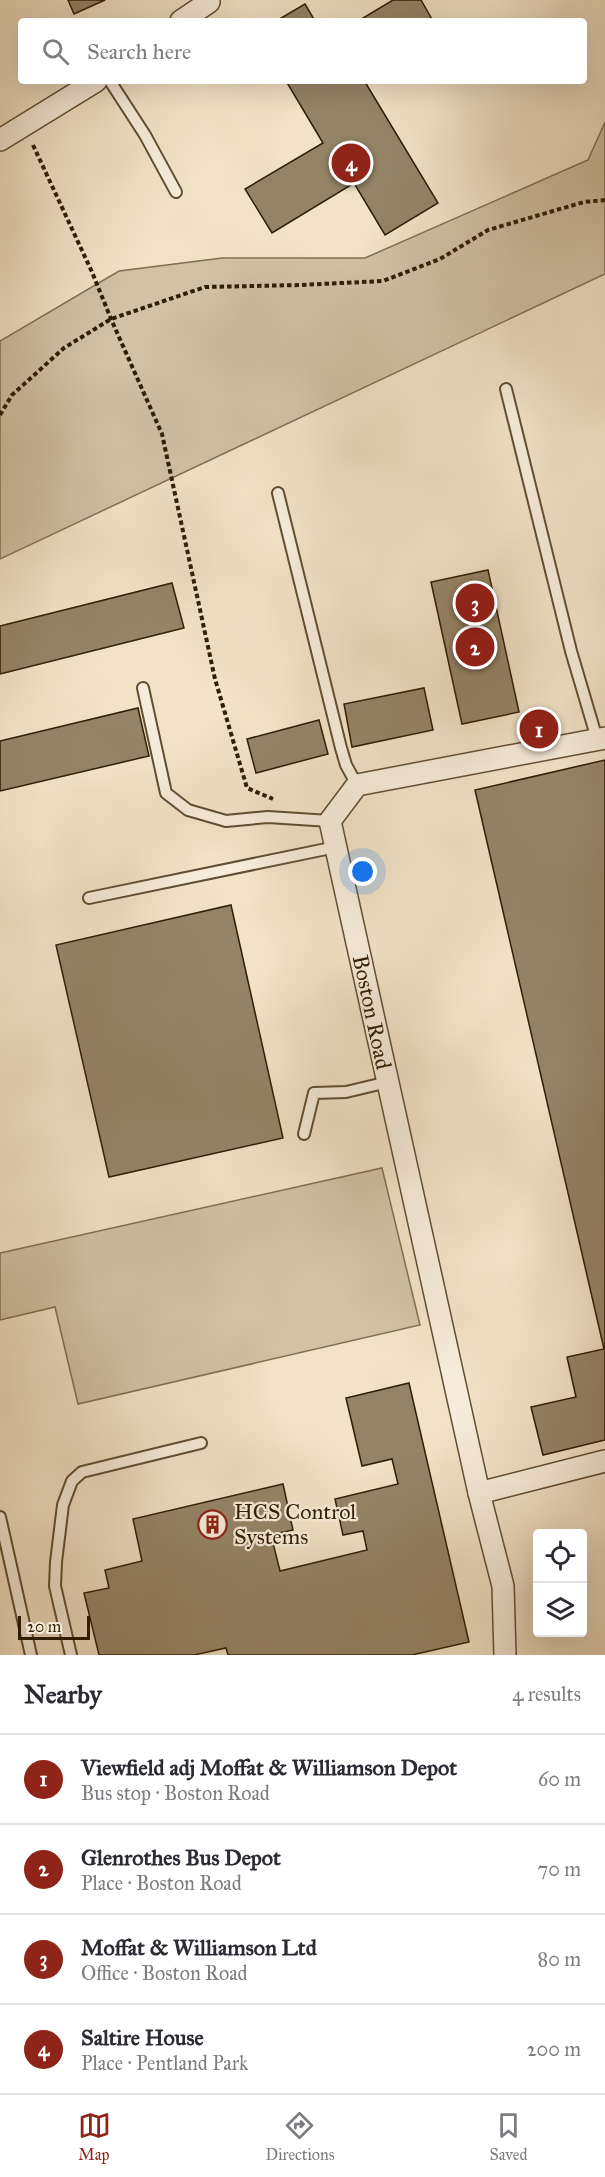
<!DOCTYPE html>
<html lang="en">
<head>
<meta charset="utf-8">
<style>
  :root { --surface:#fff; --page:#f7f7f7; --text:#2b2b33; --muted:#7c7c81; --line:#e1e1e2; --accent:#8f2418 }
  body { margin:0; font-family:"IM FELL Great Primer",serif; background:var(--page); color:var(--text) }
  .controls { position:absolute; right:18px; bottom:18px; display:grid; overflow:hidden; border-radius:6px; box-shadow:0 6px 24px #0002 }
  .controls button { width:54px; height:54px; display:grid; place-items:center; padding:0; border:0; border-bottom:2px solid var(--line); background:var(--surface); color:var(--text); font:30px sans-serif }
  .scale { position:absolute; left:18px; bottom:15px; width:72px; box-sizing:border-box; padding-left:6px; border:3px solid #311d00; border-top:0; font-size:16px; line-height:21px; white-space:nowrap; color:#311d00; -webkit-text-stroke:4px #f7ecdb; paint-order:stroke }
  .you { position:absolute; left:363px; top:872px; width:21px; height:21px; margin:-15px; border:4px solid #fff; border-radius:50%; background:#1a73e8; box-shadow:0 0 0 9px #1a73e833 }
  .badge { display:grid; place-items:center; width:39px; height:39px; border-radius:50%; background:var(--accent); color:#fff; font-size:20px; font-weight:700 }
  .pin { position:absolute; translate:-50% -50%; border:3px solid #fff; box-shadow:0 2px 6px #0006 }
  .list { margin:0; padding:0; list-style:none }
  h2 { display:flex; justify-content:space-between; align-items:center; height:78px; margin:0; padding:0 24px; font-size:26px }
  h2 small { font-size:20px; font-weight:400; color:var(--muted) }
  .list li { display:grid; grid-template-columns:39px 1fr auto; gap:18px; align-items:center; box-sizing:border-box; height:90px; padding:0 24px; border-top:2px solid var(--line) }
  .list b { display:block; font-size:22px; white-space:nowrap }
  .list p { margin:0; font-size:20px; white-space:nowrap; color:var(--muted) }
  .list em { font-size:20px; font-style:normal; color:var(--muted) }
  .icon { flex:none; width:33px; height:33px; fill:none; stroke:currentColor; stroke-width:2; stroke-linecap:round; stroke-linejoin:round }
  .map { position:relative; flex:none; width:605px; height:1655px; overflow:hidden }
  .search { position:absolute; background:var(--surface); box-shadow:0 6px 24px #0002; left:18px; right:18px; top:18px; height:66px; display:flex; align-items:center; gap:15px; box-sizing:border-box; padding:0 21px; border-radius:6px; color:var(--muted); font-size:22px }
  .sheet { height:438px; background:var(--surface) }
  nav { display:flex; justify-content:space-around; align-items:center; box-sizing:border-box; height:84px; border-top:2px solid var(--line); background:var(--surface); font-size:16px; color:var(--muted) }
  nav a { display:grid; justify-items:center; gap:3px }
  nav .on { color:var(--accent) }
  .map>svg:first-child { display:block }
  .green { fill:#d1c1a5; stroke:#816f52; stroke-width:1.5 }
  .building { fill:#958367; stroke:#311d00; stroke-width:1.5 }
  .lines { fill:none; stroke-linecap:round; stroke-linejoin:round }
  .lane-casing { stroke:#614e32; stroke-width:14 }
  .street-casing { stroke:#614e32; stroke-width:24 }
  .path { stroke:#311d00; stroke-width:4; stroke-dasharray:4.5 3; stroke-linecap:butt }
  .lane { stroke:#f7ecdb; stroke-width:10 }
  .street { stroke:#f7ecdb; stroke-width:21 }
  .labels { text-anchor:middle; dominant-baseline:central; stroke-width:4.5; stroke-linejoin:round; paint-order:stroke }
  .street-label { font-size:22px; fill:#311d00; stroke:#f7ecdb }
  .poi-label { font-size:22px; fill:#311d00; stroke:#f7ecdb; text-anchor:start }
</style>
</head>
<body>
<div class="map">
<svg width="605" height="1655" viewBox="0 0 605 1655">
  <rect width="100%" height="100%" fill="#f2e2c7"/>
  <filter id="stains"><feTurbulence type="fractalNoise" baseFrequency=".00333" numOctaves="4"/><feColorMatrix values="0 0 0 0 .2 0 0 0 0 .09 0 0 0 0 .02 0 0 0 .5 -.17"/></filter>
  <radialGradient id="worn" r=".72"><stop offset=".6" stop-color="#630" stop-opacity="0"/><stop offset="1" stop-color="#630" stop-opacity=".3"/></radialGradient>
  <g class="green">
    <path d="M605 122V274L0 559V341L119 271 222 258H365L588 160Z"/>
    <path d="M382 1168 420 1325 78 1404 55 1307 0 1320V1253Z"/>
  </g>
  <g class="building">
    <path d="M68 0H105L74 14Z"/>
    <path d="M393 0H421L433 21H358Z"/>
    <path d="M305 4 315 21H276Z"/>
    <path d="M286 81H367L365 82 438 203 385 235 354 183 272 233 245 189 323 143Z"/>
    <path d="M488 570 519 712 462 724 431 582Z"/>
    <path d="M172 583 184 628 0 674V626Z"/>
    <path d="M424 688 433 730 352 747 344 704Z"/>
    <path d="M138 708 149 756 0 791V741Z"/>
    <path d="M319 720 328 754 256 773 247 739Z"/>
    <path d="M605 760V1440L543 1455 531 1407 576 1397 567 1357 604 1349 475 790Z"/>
    <path d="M231 905 283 1138 109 1177 56 945Z"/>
    <path d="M409 1383 469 1642 412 1655H228L226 1648 194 1655H99L84 1593 109 1588 105 1570 142 1561 133 1519 283 1484 293 1530 271 1535 280 1571 367 1550 363 1531 343 1535 335 1499 398 1484 392 1459 362 1466 346 1398Z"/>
  </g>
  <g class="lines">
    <defs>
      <g id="lane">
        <path d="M110 81 145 135 176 192"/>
        <path d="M506 389 571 651 597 739"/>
        <path d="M278 493 341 748 346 765 357 785"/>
        <path d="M143 688 166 793 188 810 226 821 268 817 330 821"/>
        <path d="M89 898 336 847"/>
        <path d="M304 1134 314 1093 346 1092 388 1082"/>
        <path d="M0 1517 31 1655"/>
        <path d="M71 1655 55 1586 56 1562 63 1505 72 1481 82 1472 201 1443"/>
      </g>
      <g id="street">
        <path d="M181 21 209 2 208 0"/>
        <path d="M0 140 96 81"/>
        <path d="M479 1493 605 1461"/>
        <path d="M505 1655 503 1586 479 1493 330 821 357 785 605 738"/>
      </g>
    </defs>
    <use href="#lane" class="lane-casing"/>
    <use href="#street" class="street-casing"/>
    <g class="path">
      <path d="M33 145 92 272 111 319 162 434 215 679 247 788 273 799"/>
      <path d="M0 415 12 395 64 348 111 319 205 287 301 285 383 281 440 259 488 230 584 202 605 200"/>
    </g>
    <use href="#lane" class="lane"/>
    <use href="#street" class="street"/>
  </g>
  <defs>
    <symbol id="building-ring" viewBox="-11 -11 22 22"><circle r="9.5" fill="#f7ecdb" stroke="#8f2418" stroke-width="1.5"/><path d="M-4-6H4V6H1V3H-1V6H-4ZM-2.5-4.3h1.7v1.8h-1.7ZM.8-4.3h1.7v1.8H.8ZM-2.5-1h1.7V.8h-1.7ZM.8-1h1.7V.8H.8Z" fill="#8f2418"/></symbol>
  </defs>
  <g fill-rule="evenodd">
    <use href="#building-ring" x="196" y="1508" width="33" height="33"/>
  </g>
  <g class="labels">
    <g class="street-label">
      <text transform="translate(372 1012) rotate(78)">Boston Road</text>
    </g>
    <g class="poi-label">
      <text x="234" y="1511">HCS Control<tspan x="234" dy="25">Systems</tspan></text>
    </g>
  </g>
  <rect width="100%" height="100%" filter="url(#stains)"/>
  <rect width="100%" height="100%" fill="url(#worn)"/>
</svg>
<div class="controls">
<button><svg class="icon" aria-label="locate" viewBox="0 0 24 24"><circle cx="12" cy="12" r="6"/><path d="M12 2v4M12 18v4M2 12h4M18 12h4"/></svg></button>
<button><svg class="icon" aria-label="layers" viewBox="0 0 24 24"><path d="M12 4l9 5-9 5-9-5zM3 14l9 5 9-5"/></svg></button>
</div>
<div class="scale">20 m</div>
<div class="you"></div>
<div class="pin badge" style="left:539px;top:729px">1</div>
<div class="pin badge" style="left:475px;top:647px">2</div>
<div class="pin badge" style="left:475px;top:603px">3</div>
<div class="pin badge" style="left:351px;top:163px">4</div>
<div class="search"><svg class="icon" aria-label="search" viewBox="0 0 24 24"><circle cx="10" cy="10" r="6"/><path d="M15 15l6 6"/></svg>Search here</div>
</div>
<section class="sheet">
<h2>Nearby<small>4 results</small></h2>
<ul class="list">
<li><span class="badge">1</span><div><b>Viewfield adj Moffat &amp; Williamson Depot</b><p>Bus stop · Boston Road</p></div><em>60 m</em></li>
<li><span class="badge">2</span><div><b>Glenrothes Bus Depot</b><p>Place · Boston Road</p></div><em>70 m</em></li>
<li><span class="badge">3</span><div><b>Moffat &amp; Williamson Ltd</b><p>Office · Boston Road</p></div><em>80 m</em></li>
<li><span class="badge">4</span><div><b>Saltire House</b><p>Place · Pentland Park</p></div><em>200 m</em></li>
</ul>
</section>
<nav>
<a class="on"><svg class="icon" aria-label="map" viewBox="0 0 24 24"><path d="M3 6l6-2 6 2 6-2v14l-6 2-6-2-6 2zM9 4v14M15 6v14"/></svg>Map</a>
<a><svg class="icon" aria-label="directions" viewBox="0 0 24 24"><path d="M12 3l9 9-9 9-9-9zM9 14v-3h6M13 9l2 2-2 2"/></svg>Directions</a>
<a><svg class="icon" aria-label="saved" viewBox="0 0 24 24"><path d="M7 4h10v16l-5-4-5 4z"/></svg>Saved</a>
</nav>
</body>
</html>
